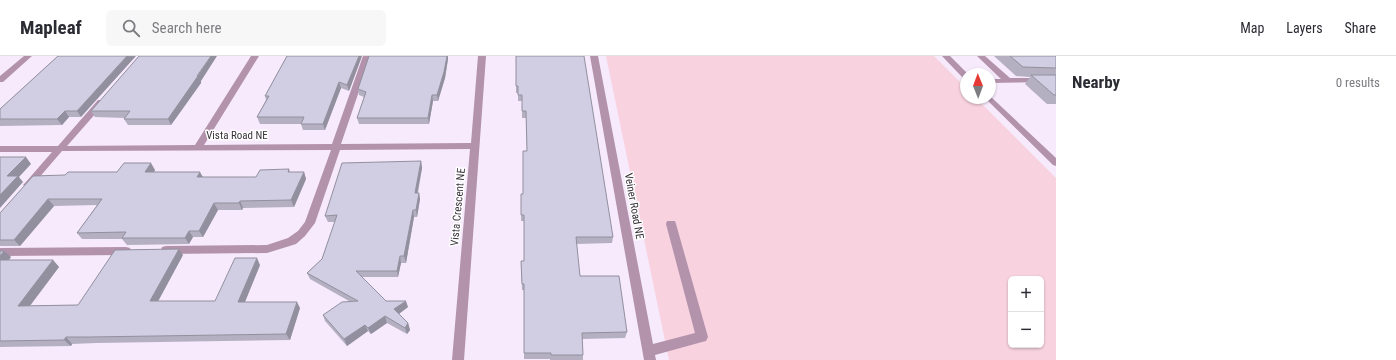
<!DOCTYPE html>
<html lang="en">
<head>
<meta charset="utf-8">
<style>
  :root { --surface:#fff; --page:#f7f7f7; --text:#2b2b33; --muted:#7c7c81; --line:#e1e1e2 }
  body { margin:0; font-family:"Roboto Condensed",sans-serif; background:var(--page); color:var(--text) }
  .controls { position:absolute; right:12px; bottom:12px; display:grid; overflow:hidden; border-radius:6px; box-shadow:0 1px 3px #0004 }
  .controls button { width:36px; height:36px; display:grid; place-items:center; padding:0; border:0; border-bottom:1px solid var(--line); background:var(--surface); color:var(--text); font:20px sans-serif }
  .compass { position:absolute; left:960px; top:12px; width:36px; height:36px; border-radius:50%; background:var(--surface); box-shadow:0 1px 3px #0004; rotate:359deg }
  .list { margin:0; padding:0; list-style:none }
  h2 { display:flex; justify-content:space-between; align-items:center; height:52px; margin:0; padding:0 16px; font-size:17px }
  h2 small { font-size:13px; font-weight:400; color:var(--muted) }
  .icon { flex:none; width:22px; height:22px; fill:none; stroke:currentColor; stroke-width:2; stroke-linecap:round; stroke-linejoin:round }
  .map { position:relative; flex:none; width:1056px; height:304px; overflow:hidden }
  header { display:flex; align-items:center; gap:24px; box-sizing:border-box; height:56px; padding:0 20px; background:var(--surface); border-bottom:1px solid var(--line) }
  header strong { font-size:19px }
  nav { display:flex; gap:22px; margin-inline-start:auto; font-size:14px }
  .search { width:280px; height:36px; background:var(--page); display:flex; align-items:center; gap:10px; box-sizing:border-box; padding:0 14px; border-radius:6px; color:var(--muted); font-size:15px }
  main { display:flex }
  aside { flex:1; background:var(--surface) }
  .map>svg:first-child { display:block }
  .green { fill:#f8d2df; fill-rule:evenodd }
  .lines { fill:none; stroke-linecap:round; stroke-linejoin:round }
  .minor { fill:#b392ab; fill-rule:evenodd }
  .wall { fill:#b4b0c2 }
  .shaded-wall { fill:#92909e }
  .building { fill:#d1cde2; stroke:#92909e }
  .labels { text-anchor:middle; dominant-baseline:central; stroke-width:3; stroke-linejoin:round; paint-order:stroke }
  .street-label { font-size:11px; fill:#373239; stroke:#fff }
</style>
</head>
<body>
<header>
<strong>Mapleaf</strong>
<div class="search"><svg class="icon" aria-label="search" viewBox="0 0 24 24"><circle cx="10" cy="10" r="6"/><path d="M15 15l6 6"/></svg>Search here</div>
<nav><a>Map</a><a>Layers</a><a>Share</a></nav>
</header>
<main>
<div class="map">
<svg width="1056" height="304" viewBox="0 0 1056 304">
  <rect width="100%" height="100%" fill="#f7eafd"/>
  <path class="green" d="M606 0H934L966 32V42H976L1056 122V304H669ZM1011 223H1041V289H1011Z"/>
  <g class="lines">
    <g class="minor">
      <path d="M24 0H32L3 26H0V20Z"/>
      <path d="M251 0H259L204 89 332 88 363 0H371L341 88 471 87 478 0H486L464 304H452L470 93 340 94 315 167 305 180 296 188 267 197 166 198 162 197 161 194 162 191 166 190 267 189 288 182 298 175 305 166 331 94 62 95 31 131 28 132 23 129 25 127 52 96H0V90H58L98 44H101L105 46 104 48 67 90 195 89Z"/>
      <path d="M590 0H598L653 288 695 277 666 168 667 165H675L676 168 708 281 706 285 702 286 655 299 656 304H644Z"/>
      <path d="M942 0H950L968 18H966V22H963Z"/>
      <path d="M977 0H985L1010 22H1056V26L990 27V23H1001Z"/>
      <path d="M990 40 1056 102V110L1053 109 985 42H990Z"/>
      <path d="M126 191 130 192 131 195 130 198 126 199 0 200V192Z"/>
    </g>
  </g>
  <g class="wall">
    <path d="M58 0 81 61H69L62 69 0 70V53Z"/>
    <path d="M287 0H362L349 35 341 32 325 74H303L301 68H260L257 61 266 44 265 40Z"/>
    <path d="M369 0H448V3L445 22 438 45H433L429 68H359L357 62 364 41 359 39 358 33Z"/>
    <path d="M516 0 613 181 612 187 576 188 580 220 627 276 625 282 582 283 583 299V304H550V303H524V234H522L521 205H524V165H521V138H523L527 95 526 62H522V45H518V37H516Z"/>
    <path d="M994 0H1056V48H1047L1025 28 1030 21 1016 20Z"/>
    <path d="M201 25V27L171 69H128L124 63 125 62 95 61 91 55Z"/>
    <path d="M421 105 422 112 418 137H419L420 143 417 161H414L406 207H401L398 221H362L386 245 408 251 399 258 408 267 410 274 407 278 387 267 371 278 368 275 347 290 325 265 323 259 349 245 310 223 307 217 322 203 335 166H328L325 160Z"/>
    <path d="M289 113 290 116H304L306 123 294 151 243 152 242 154H218L203 181H193L189 188 127 189 122 183H82L77 177 97 149 54 150 20 190H0V157L65 119 155 114 154 116 203 121H256Z"/>
    <path d="M0 195 11 201 9 204H53L59 211 30 250 78 249 183 199 158 245H215L260 209 245 246 300 252 290 284 96 287 72 288 71 290 0 291Z"/>
  </g>
  <g class="shaded-wall">
    <path d="M127 0H136L81 61 77 55Z"/>
    <path d="M211 0H217L201 25V27L171 69 168 63Z"/>
    <path d="M359 0H362L349 35 347 29Z"/>
    <path d="M447 0H448V3L445 22 438 45 437 39Z"/>
    <path d="M339 26 341 32 325 74 323 68Z"/>
    <path d="M432 39 433 45 429 68 428 62Z"/>
    <path d="M65 55 69 61 62 69 57 63Z"/>
    <path d="M26 101 31 108 19 121 23 126 0 152V139L7 120Z"/>
    <path d="M421 105 422 112 416 143 415 137Z"/>
    <path d="M151 107 155 114 150 123 145 116Z"/>
    <path d="M200 116 204 123 197 121Z"/>
    <path d="M304 116 306 123 294 151 291 144Z"/>
    <path d="M419 137 420 143 417 161 416 154Z"/>
    <path d="M48 143 54 150 20 190 14 184Z"/>
    <path d="M240 145 243 152 242 154 239 147Z"/>
    <path d="M214 147 218 154 203 181 199 175Z"/>
    <path d="M413 154 414 161 406 207 404 200Z"/>
    <path d="M189 175 193 181 189 188 185 182Z"/>
    <path d="M179 193 183 199 155 251 150 245Z"/>
    <path d="M4 195 11 201 4 210 0 206V200Z"/>
    <path d="M400 200 401 207 398 221 397 215Z"/>
    <path d="M257 202 260 209 242 253 238 246Z"/>
    <path d="M53 204 59 211 25 256 18 250Z"/>
    <path d="M406 245 408 251 396 260 394 253Z"/>
    <path d="M297 246 300 252 290 284 286 278Z"/>
    <path d="M385 260 387 267 371 278 368 272Z"/>
    <path d="M408 267 410 274 407 278 405 272Z"/>
    <path d="M365 269 368 275 347 290 344 283Z"/>
    <path d="M66 281 72 288 71 290 64 284Z"/>
  </g>
  <g class="building">
    <path d="M58 0H127L77 55H65L57 63H0V53Z"/>
    <path d="M139 0H211L197 20H198L168 63H124L130 55H91Z"/>
    <path d="M287 0H359L347 29 339 26 323 68H301L304 61H257L269 40H265Z"/>
    <path d="M369 0H447L444 16 437 39H432L428 62H357L366 36 358 33Z"/>
    <path d="M516 0H584L613 181H576L580 220H619L627 276 582 277 583 299H551V297H524V228H522L521 205H524V159H521V138H523V95H527L526 55H522V39H518V30H516Z"/>
    <path d="M1010 0H1056V12L1023 11Z"/>
    <path d="M1031 19H1056V39H1054Z"/>
    <path d="M0 101H26L7 120H18L0 139Z"/>
    <path d="M421 105 415 137H419L416 154H413L404 200H400L397 215H356L386 245H406L394 253 408 267 405 272 385 260 368 272 365 269 344 283 323 259 342 246 358 245 307 217 322 203 337 159 325 160 342 107Z"/>
    <path d="M124 107H151L145 116H200L197 121H256L260 114 289 113 288 116H304L291 144 240 145 239 147H214L199 175H189L185 182H122L126 176 77 177 102 143H48L14 184H0V157L33 120 65 119 68 116H117Z"/>
    <path d="M179 193 150 245H215L235 202H257L238 246H297L286 278 90 281H66L64 284 0 285V204H53L18 250 78 249 115 194Z"/>
    <path d="M0 195H4L0 200Z"/>
  </g>
  <g class="labels">
    <g class="street-label">
      <text x="237" y="79">Vista Road NE</text>
      <text transform="translate(634 150) rotate(80)">Veiner Road NE</text>
      <text transform="translate(458 151) rotate(-85)">Vista Crescent NE</text>
    </g>
  </g>
</svg>
<div class="controls">
<button>+</button>
<button>−</button>
</div>
<svg class="compass" viewBox="-18 -18 36 36"><path d="M0-13l5 13h-10z" fill="#e53935"/><path d="M0 13l5-13h-10z" fill="#7c7c81"/></svg>
</div>
<aside>
<h2>Nearby<small>0 results</small></h2>
<ul class="list">
</ul>
</aside>
</main>
</body>
</html>
